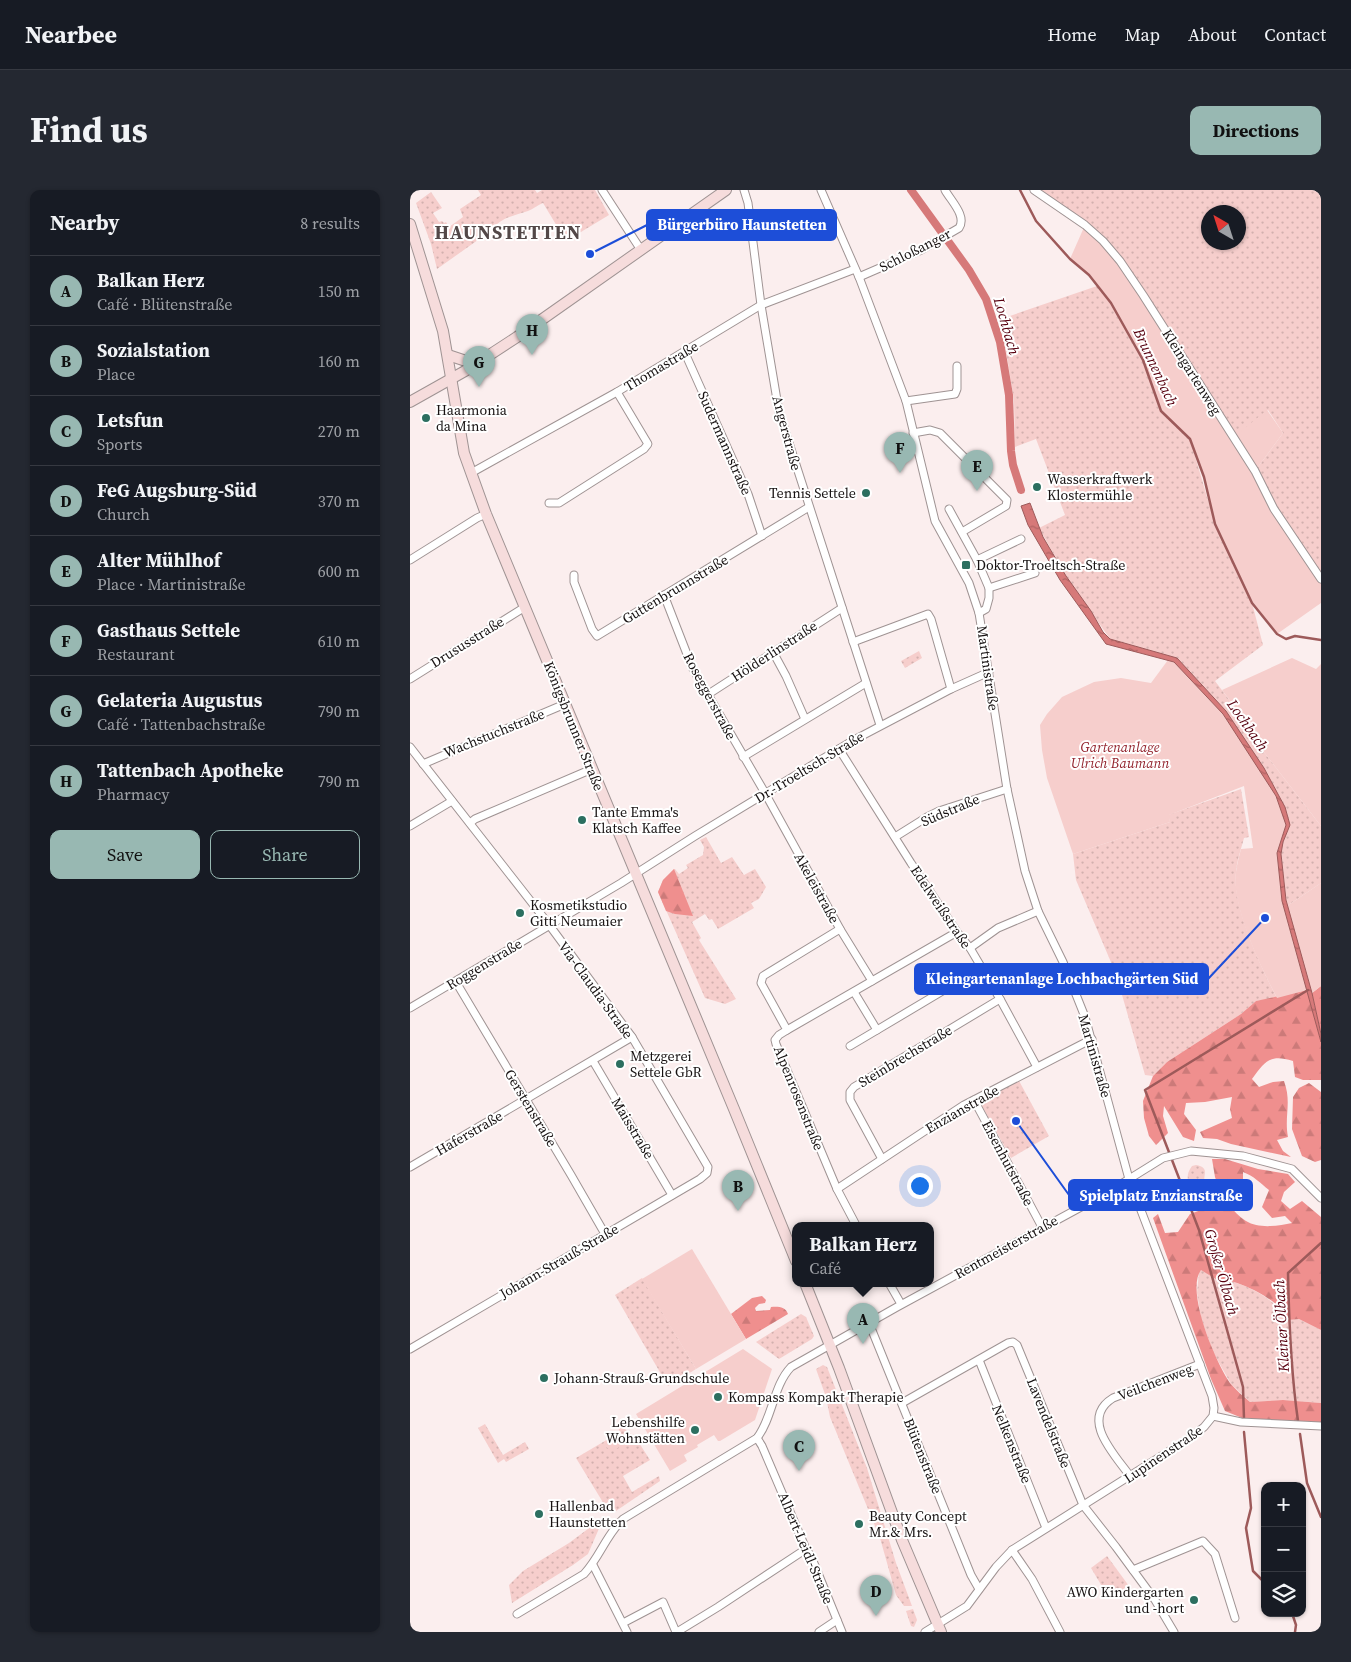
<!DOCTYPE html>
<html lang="en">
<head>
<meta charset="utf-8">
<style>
  :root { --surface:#171b24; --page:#242831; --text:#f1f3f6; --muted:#9ea1a6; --line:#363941; --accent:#98b8b2 }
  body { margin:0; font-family:"Source Serif 4",serif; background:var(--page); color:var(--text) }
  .controls { position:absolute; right:15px; bottom:15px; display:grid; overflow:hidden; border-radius:10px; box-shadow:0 1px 4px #0004 }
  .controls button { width:45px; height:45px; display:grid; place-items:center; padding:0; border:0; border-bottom:1px solid var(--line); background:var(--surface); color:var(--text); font:25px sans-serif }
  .compass { position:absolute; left:791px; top:15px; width:45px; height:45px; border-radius:50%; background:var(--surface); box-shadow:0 1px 4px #0004; rotate:321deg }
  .you { position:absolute; left:509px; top:995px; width:18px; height:18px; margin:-12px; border:4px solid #fff; border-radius:50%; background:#1a73e8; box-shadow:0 0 0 8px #1a73e833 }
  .badge { display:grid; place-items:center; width:32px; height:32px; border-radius:50%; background:var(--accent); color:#111; font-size:16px; font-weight:700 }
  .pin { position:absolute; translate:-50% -41px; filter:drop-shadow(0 1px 2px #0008) }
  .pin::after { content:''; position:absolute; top:26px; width:18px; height:15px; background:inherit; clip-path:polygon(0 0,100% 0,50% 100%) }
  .popup { position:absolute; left:382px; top:1032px; width:142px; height:65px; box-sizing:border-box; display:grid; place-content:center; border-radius:10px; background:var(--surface); filter:drop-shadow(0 1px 4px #0005); font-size:16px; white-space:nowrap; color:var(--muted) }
  .popup b { font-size:19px; color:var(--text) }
  .popup::after { content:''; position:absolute; left:50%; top:100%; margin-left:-10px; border:10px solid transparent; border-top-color:var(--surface) }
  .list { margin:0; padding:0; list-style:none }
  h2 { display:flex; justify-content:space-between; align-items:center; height:65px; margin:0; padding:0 20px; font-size:21px }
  h2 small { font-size:16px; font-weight:400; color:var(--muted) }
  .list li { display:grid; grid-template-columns:32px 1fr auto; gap:15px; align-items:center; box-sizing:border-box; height:70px; padding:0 20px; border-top:1px solid var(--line) }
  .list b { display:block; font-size:19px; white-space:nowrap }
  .list p { margin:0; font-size:16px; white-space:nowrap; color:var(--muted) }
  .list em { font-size:16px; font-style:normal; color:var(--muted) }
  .actions { display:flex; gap:10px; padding:15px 20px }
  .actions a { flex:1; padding:11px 0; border:1px solid var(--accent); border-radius:10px; text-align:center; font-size:18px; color:var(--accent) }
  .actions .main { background:var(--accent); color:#111 }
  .icon { flex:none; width:28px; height:28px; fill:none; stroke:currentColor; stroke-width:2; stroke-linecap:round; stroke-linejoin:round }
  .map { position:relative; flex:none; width:911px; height:1442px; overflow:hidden; border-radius:10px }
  header { display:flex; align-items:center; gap:30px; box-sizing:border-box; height:70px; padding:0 25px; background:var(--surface); border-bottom:1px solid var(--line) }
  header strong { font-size:24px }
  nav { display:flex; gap:28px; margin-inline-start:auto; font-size:18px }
  .intro { display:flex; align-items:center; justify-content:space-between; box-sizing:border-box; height:120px; padding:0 30px }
  h1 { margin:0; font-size:35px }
  .button { padding:12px 22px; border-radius:10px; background:var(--accent); color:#111; font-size:18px; font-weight:700 }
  main { display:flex; gap:30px; padding:0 30px }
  aside { flex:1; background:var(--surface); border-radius:10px; box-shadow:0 1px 4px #0004 }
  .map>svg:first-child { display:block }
  .grass { fill:url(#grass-dots); fill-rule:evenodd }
  .forest { fill:url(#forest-firs) }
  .garden { fill:#f6cecc }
  .water { fill:url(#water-ripples); stroke:#9d5a5a }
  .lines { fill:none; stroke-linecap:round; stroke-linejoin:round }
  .stream { stroke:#9d5a5a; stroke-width:2.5 }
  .canal { stroke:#d67979; stroke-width:8 }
  .street-casing { stroke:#9f9393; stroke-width:9 }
  .secondary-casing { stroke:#9f9393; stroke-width:12 }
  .street { stroke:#fff; stroke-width:7 }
  .secondary { stroke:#f6dcdc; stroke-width:10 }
  .poi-dot { fill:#2c6f60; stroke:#fff; stroke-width:2 }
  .labels { text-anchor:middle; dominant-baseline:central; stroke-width:4; stroke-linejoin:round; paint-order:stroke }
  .street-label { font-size:14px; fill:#171212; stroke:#fff }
  .poi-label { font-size:14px; fill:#171212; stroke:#fff; text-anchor:start }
  .park-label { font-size:14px; font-style:italic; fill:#93242e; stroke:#fff }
  .water-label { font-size:15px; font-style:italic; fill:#57000f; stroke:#fff }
  .district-label { font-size:19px; font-weight:bold; letter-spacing:1px; fill:#534848; stroke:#fff }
  .leader { fill:none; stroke:#1d4ed8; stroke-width:2 }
  .callout-dot { fill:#1d4ed8; stroke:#fff; stroke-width:2 }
  .callout { fill:#1d4ed8; stroke:#1d4ed8; stroke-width:2 }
  .callout-label { font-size:15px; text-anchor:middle; font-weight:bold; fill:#fff }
</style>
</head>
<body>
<header>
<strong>Nearbee</strong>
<nav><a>Home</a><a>Map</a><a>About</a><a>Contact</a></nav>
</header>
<div class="intro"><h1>Find us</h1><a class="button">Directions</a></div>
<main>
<aside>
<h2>Nearby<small>8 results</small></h2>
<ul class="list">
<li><span class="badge">A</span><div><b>Balkan Herz</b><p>Café · Blütenstraße</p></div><em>150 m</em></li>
<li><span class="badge">B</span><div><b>Sozialstation</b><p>Place</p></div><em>160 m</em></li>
<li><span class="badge">C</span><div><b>Letsfun</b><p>Sports</p></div><em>270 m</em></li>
<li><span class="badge">D</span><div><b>FeG Augsburg-Süd</b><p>Church</p></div><em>370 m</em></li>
<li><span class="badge">E</span><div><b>Alter Mühlhof</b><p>Place · Martinistraße</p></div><em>600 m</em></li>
<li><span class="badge">F</span><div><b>Gasthaus Settele</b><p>Restaurant</p></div><em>610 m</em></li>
<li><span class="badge">G</span><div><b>Gelateria Augustus</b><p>Café · Tattenbachstraße</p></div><em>790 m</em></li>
<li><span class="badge">H</span><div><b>Tattenbach Apotheke</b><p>Pharmacy</p></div><em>790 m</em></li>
</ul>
<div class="actions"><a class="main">Save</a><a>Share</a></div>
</aside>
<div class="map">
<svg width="911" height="1442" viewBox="0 0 911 1442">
  <defs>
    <pattern id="grass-dots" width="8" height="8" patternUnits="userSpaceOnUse" patternTransform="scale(1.25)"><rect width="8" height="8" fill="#f6cecc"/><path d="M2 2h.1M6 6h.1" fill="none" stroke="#d2b0ae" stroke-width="1.8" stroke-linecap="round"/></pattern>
    <pattern id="forest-firs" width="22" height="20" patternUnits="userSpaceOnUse" patternTransform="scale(1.25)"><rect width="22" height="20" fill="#ef8f8e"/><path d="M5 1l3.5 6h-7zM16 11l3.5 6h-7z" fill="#cc7a79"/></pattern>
    <pattern id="water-ripples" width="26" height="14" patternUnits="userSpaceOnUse" patternTransform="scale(1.25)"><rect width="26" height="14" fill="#d67979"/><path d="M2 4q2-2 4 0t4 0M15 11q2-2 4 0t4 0" fill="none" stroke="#ad6262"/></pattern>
  </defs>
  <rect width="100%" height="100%" fill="#fbeeee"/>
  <g class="grass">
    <path d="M68 0H125L127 3 132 0H185L199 25 156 51 133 13C128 15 123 19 118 21 106 25 89 28 82 40L27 79 21 54 6 13 21 2 32 18 23 23 29 32 32 31 34 33 36 32 39 37 53 27 50 19 71 5Z"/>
    <path d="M626 0H911V389L864 319 845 281 873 243 858 220 824 248 693 51ZM798 22H828V52H798Z"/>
    <path d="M687 96 701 113 733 170 751 221 780 249 805 334 842 413 853 455 805 491 836 532 833 535 911 636V693L877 716 871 664 873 652 880 635 875 617 854 578 816 521 767 468 700 449 656 386 629 338 655 325 626 249 605 257 604 211 591 129Z"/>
    <path d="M509 461 512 468 495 478 491 471Z"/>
    <path d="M831 599 839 647 834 648C831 659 827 671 826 682 822 717 851 777 867 808L846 811 831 824 757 872 743 886 735 885 706 784 666 690 663 664 760 632 758 625Z"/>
    <path d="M296 647 311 673 322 667 334 685 345 679 356 697 349 709 341 713 344 718 308 739 302 729 299 730 295 724 282 732 291 748 289 750 326 809 315 814 295 808 248 702 253 690 264 679H265L269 684 278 678 276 675 293 665 294 657 290 650Z"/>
    <path d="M608 889 639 946 601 968 572 916 571 910Z"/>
    <path d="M786 975C801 978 792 985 795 994 797 999 801 1004 802 1009L800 1017 796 1018C791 1016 791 1014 788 1009 782 997 772 989 782 976Z"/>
    <path d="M791 1079 809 1091C824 1087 867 1109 871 1124L889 1129 911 1140V1213L873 1210 840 1212 821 1194 803 1162 791 1128 787 1103 789 1082Z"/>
    <path d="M232 1088 286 1179 258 1196 205 1105Z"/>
    <path d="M391 1124 396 1127 404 1146 402 1149 369 1169 346 1152Z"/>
    <path d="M413 1175 417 1177 457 1278 486 1373 502 1416H494L486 1405 470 1348 420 1227 416 1207 406 1179Z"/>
    <path d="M75 1234 93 1265 115 1252 119 1259 96 1272 94 1269 88 1273 68 1238Z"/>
    <path d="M211 1235 219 1243 224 1245 240 1270 213 1286 222 1302 249 1286 250 1291 206 1321 197 1319 166 1268 210 1242 207 1236Z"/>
    <path d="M194 1327 178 1364 163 1375 102 1413 99 1395 113 1381 159 1353Z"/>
    <path d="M697 1366 719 1396 710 1404 693 1398 681 1378Z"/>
    <path d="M503 1419 507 1430 504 1437 501 1436 496 1421Z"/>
  </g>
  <g class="forest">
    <path d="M264 679 283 726 265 724 256 721 248 702 253 690Z"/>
    <path d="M911 796V844L902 803Z"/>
    <path d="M897 800 911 852V890H893L885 887 883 871C860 864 855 871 842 889L849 897 863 892 874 891C882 913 874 926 878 947L867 950 873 961 881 967 821 954 807 949 793 948 790 942 822 928 820 919 822 907 795 912 776 913 774 924 786 940 784 951 773 947 754 916 753 926 758 943 746 955 739 946 734 928 733 911 743 886 757 872 831 824 846 811Z"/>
    <path d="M899 893 911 902V970L905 972 892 966 882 939 883 907 889 898Z"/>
    <path d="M802 969H815L848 979 878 984 885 992 874 1002 871 1011 880 1019 892 1011 911 1027V1140L889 1129 877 1130C873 1126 872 1121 869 1117 859 1106 823 1087 809 1091L791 1080C775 1101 806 1173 820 1193 826 1200 833 1206 840 1212L873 1210 911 1213V1233L837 1230 815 1221 801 1189 743 1028 748 1024 755 1043 768 1042 780 1024 791 1020 818 1015C824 1020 829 1027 836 1031 849 1039 868 1036 882 1033L875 1026 862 1028 852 1017 859 1000C850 993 844 986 833 982V991L830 999 811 1004 805 987Z"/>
    <path d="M352 1106 356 1110 355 1113 349 1114 345 1118 346 1121 360 1120 361 1117C368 1116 376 1117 378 1124L336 1149 321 1124 342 1108Z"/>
  </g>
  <g class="garden">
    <path d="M675 35 693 51 824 247 857 220 873 243 845 281 864 319 911 389V413L867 444 842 413 805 334 794 287 780 249 751 221 733 170 701 113 679 85 660 69Z"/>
    <path d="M882 468 906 479 911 474V636L833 535 836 532 812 500Z"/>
    <path d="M758 470 764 472 813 524 850 580 866 606 872 619 876 635 867 663 872 711 897 800 867 808C851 777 821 716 826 682 827 674 829 667 831 659L843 658 834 596 759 625 760 632 663 664 637 588 632 560 630 535 637 524 652 507 684 492 711 488 741 493Z"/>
    <path d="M911 693V796L902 803 877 716Z"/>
    <path d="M282 1059 336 1149 286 1179 232 1089Z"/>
    <path d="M333 1159 362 1179 345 1230 310 1251H308L304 1245 287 1255 288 1257 274 1265 277 1271 260 1281 226 1224Z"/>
    <path d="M208 1248 210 1254 208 1258 201 1261 194 1255Z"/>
  </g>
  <path class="water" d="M620 313 633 347 656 386 681 421 693 442 700 449 767 468 816 521 854 578 869 606 875 617 880 635 873 652 871 664 876 710 902 803 911 844V852L872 711 867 663 876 635 866 606 813 524 764 472 696 454 650 390 618 335 611 316Z"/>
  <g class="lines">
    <g class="stream">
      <path d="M610 0 626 31 660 69 679 85 701 113 733 170 751 221 780 249 794 287 805 334 842 413 867 444 876 449 885 446 911 450"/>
      <path d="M834 1229 833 1197 789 1040 735 900 898 800"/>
      <path d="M888 1231C881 1183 879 1133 878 1083L911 1053"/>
      <path d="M834 1242 841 1318 836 1338 843 1381 855 1393"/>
      <path d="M890 1244 897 1293 911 1327"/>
      <path d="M882 1423 886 1435 885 1442"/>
    </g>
    <path class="canal" d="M501 0 559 80 576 109 590 152 599 205 601 261 603 275 611 300"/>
    <defs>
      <g id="street">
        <path d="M192 0 231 60"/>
        <path d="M334 0 338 13 351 115 369 222 470 535"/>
        <path d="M411 0 449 87 496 211 525 331 559 393 569 423 597 599 615 681 628 721 653 772 675 827 719 989 802 1206 804 1218 803 1226 794 1237 780 1248 602 1360 586 1377 557 1416 515 1442"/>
        <path d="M624 0 675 35 693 51 710 71 733 105 845 281 864 319 911 389"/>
        <path d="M449 87 511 60 549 38C557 26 541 11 535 0"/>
        <path d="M275 163 338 304 352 346"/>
        <path d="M496 211 545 204 547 199V176"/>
        <path d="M503 243 520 240 530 243 597 310 596 316 552 342"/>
        <path d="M61 283 207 202 351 115 445 79"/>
        <path d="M139 313H149L234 259 238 254 207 202"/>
        <path d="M539 319 567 370 579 398V408L576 419 569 423"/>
        <path d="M0 370 67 328 76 324"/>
        <path d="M567 370 611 349"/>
        <path d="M164 385V392L182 439 187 446 399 317"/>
        <path d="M579 398 625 383"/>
        <path d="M254 405 282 477 355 603 430 739 462 791"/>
        <path d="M443 452 518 424 521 429 541 499"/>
        <path d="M363 462 376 486 395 529"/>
        <path d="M0 489 115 417"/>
        <path d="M297 505 432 418"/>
        <path d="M0 557 137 732 222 847 298 977 297 983 290 989 0 1159"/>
        <path d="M429 559 501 673 547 742 560 758 590 809 627 877"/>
        <path d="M333 567 456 493"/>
        <path d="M13 574 155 514"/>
        <path d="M60 633 65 629 182 579"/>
        <path d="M0 636 42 611"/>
        <path d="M485 647 517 627 529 621 597 599"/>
        <path d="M430 739 353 786 351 793 377 840 369 845 365 850 366 854 427 999 446 1035"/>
        <path d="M560 758 588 738 628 721"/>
        <path d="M46 792 161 985 195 1044"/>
        <path d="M444 802 467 840 571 778"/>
        <path d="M0 818 211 693 285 646 442 551 541 499 579 482"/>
        <path d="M377 840 547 742"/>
        <path d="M440 856 467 840"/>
        <path d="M183 871 262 1005"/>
        <path d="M564 910 632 1037"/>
        <path d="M472 969 440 910V902L444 897 590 809"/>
        <path d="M0 977 222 847"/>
        <path d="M427 999 554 915 682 849"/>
        <path d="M479 1093 491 1114"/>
        <path d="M459 1133 561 1385 569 1399"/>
        <path d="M569 1170 636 1338"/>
        <path d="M492 1213 598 1153 603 1152 607 1155 673 1315 706 1357 745 1410 764 1442"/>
        <path d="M803 1226 831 1232 911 1236"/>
        <path d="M347 1248 352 1256 396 1359 401 1366 432 1442"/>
        <path d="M720 1286C705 1265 669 1229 703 1208L790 1174"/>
        <path d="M602 1360 622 1389 650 1442"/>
        <path d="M183 1375 217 1442"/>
        <path d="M723 1380 793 1351 805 1364 825 1428"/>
        <path d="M107 1424 174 1384C190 1367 196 1345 213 1329L347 1248C363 1227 363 1196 381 1177L487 1117 695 1004 753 968 781 961 833 966 882 979 911 1008"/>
        <path d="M213 1433 253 1412 266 1442"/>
        <path d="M267 1442 308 1417 396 1359"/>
        <path d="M409 1442 427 1430"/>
      </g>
      <g id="secondary">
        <path d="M0 34 33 141 54 263 76 324 324 919 386 1071"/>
        <path d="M38 165 53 170 68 172"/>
        <path d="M0 212 55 181 107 147 316 0"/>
        <path d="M395 1093 429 1178 492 1350 531 1442"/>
      </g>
    </defs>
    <use href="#street" class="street-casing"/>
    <use href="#secondary" class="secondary-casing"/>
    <use href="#street" class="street"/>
    <use href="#secondary" class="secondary"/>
  </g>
  <g class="poi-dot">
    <circle cx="16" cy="228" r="5"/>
    <circle cx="627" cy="297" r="5"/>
    <circle cx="456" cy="303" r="5"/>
    <rect x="551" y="370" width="10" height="10" rx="2.5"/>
    <circle cx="172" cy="630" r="5"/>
    <circle cx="110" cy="723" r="5"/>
    <circle cx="210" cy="874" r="5"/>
    <circle cx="134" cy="1188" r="5"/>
    <circle cx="308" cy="1207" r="5"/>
    <circle cx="285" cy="1240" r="5"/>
    <circle cx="129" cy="1324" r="5"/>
    <circle cx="449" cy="1334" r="5"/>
    <circle cx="784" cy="1410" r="5"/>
  </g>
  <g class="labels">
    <g class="street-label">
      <text transform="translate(505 60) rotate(-27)">Schloßanger</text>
      <text transform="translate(251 176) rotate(-31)">Thomastraße</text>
      <text transform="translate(782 182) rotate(58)">Kleingartenweg</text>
      <text transform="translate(377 243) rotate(75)">Angerstraße</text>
      <text transform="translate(315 253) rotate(66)">Sudermannstraße</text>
      <text transform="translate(265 399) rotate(-31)">Guttenbrunnstraße</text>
      <text transform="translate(57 452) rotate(-32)">Drususstraße</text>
      <text transform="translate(364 461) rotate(-33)">Hölderlinstraße</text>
      <text transform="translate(578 478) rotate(82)">Martinistraße</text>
      <text transform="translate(300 506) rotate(62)">Roseggerstraße</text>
      <text transform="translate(164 536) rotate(68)">Königsbrunner Straße</text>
      <text transform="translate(84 543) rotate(-22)">Wachstuchstraße</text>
      <text transform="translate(399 577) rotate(-31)">Dr.-Troeltsch-Straße</text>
      <text transform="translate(540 620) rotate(-23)">Südstraße</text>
      <text transform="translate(407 698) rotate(61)">Akeleistraße</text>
      <text transform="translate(531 717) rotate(56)">Edelweißstraße</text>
      <text transform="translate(74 774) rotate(-31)">Roggenstraße</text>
      <text transform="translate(186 800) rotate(54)">Via-Claudia-Straße</text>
      <text transform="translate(495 866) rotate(-31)">Steinbrechstraße</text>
      <text transform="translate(685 866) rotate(74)">Martinistraße</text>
      <text transform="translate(389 908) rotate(68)">Alpenrosenstraße</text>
      <text transform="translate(121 918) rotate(59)">Gerstenstraße</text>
      <text transform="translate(552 919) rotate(-30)">Enzianstraße</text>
      <text transform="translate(223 938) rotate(59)">Maisstraße</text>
      <text transform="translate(59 943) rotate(-30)">Haferstraße</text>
      <text transform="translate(598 973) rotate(62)">Eisenhutstraße</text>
      <text transform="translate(596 1057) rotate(-29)">Rentmeisterstraße</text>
      <text transform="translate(149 1071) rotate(-30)">Johann-Strauß-Straße</text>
      <text transform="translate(745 1192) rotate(-21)">Veilchenweg</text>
      <text transform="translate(639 1233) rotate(68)">Lavendelstraße</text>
      <text transform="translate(602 1254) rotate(68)">Nelkenstraße</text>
      <text transform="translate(753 1264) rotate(-34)">Lupinenstraße</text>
      <text transform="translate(513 1266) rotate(68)">Blütenstraße</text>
      <text transform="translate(396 1358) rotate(67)">Albert-Leidl-Straße</text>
    </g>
    <g class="poi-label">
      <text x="26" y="220">Haarmonia<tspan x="26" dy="16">da Mina</tspan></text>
      <text x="637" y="289">Wasserkraftwerk<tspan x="637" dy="16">Klostermühle</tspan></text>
      <text x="446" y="303" text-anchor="end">Tennis Settele</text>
      <text x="566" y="375">Doktor-Troeltsch-Straße</text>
      <text x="182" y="622">Tante Emma's<tspan x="182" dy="16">Klatsch Kaffee</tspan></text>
      <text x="120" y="715">Kosmetikstudio<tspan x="120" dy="16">Gitti Neumaier</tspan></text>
      <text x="220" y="866">Metzgerei<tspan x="220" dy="16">Settele GbR</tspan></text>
      <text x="144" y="1188">Johann-Strauß-Grundschule</text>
      <text x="318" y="1207">Kompass Kompakt Therapie</text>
      <text x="275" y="1232" text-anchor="end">Lebenshilfe<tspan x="275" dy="16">Wohnstätten</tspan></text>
      <text x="139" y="1316">Hallenbad<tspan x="139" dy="16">Haunstetten</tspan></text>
      <text x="459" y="1326">Beauty Concept<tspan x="459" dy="16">Mr.&amp; Mrs.</tspan></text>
      <text x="774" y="1402" text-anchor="end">AWO Kindergarten<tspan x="774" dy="16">und -hort</tspan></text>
    </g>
    <g class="park-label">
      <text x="710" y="557">Gartenanlage<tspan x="710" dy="16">Ulrich Baumann</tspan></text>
    </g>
    <g class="water-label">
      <text transform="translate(597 136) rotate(74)">Lochbach</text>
      <text transform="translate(746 177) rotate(65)">Brunnenbach</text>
      <text transform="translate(838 535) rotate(55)">Lochbach</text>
      <text transform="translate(812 1082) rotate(74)">Großer Ölbach</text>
      <text transform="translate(871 1136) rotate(-93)">Kleiner Ölbach</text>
    </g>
    <g class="district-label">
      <text x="98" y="42">HAUNSTETTEN</text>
    </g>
  </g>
  <path class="leader" d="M180 64L237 35M855 728L798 789M606 931L659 1005"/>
  <g class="callout-dot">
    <circle cx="180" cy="64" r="5"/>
    <circle cx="855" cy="728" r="5"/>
    <circle cx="606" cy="931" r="5"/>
  </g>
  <g class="callout">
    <rect x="237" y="20" width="189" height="30" rx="5"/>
    <rect x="505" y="774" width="293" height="30" rx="5"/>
    <rect x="659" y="990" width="183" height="30" rx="5"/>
  </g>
  <g class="callout-label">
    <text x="332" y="40">Bürgerbüro Haunstetten</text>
    <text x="652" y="794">Kleingartenanlage Lochbachgärten Süd</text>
    <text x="751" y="1011">Spielplatz Enzianstraße</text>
  </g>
</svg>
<div class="controls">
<button>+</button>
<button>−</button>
<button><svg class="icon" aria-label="layers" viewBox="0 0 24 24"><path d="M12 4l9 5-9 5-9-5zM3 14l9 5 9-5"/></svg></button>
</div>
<svg class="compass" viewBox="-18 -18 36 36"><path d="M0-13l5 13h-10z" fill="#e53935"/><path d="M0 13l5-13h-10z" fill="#9ea1a6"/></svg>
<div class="you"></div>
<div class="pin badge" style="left:453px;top:1154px">A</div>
<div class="popup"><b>Balkan Herz</b>Café</div>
<div class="pin badge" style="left:328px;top:1021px">B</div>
<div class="pin badge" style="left:389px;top:1281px">C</div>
<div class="pin badge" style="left:466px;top:1426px">D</div>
<div class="pin badge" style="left:567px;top:301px">E</div>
<div class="pin badge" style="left:490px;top:283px">F</div>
<div class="pin badge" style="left:69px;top:197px">G</div>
<div class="pin badge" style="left:122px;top:165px">H</div>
</div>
</main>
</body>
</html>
